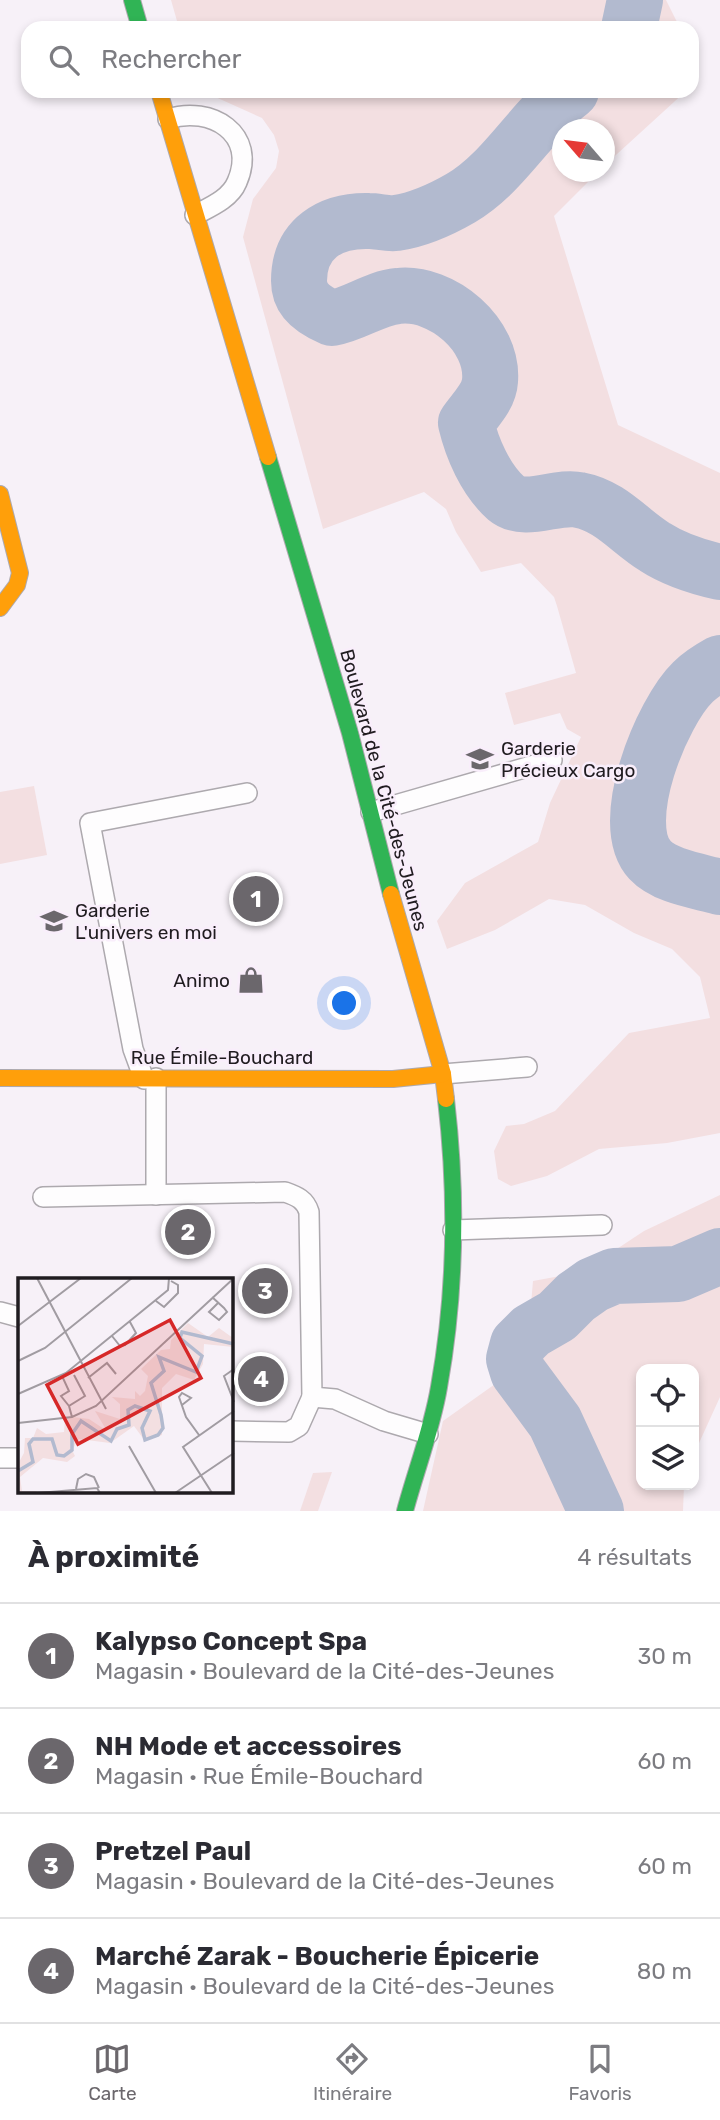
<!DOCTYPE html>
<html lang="fr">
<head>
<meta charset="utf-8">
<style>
  :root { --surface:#fff; --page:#f2f2f3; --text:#2b2b33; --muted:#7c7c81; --line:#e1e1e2; --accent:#6b676c }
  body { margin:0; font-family:Rubik,sans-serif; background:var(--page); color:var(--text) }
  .controls { position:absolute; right:21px; bottom:21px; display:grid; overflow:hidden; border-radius:14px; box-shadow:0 4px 10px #0003 }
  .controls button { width:63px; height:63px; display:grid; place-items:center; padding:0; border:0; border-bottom:2px solid var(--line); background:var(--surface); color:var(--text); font:35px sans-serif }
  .compass { position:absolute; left:552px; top:119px; width:63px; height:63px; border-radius:50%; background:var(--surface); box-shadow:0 4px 10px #0003; rotate:298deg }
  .you { position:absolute; left:345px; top:1004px; width:24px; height:24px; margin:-18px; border:5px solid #fff; border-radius:50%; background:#1a73e8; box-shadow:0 0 0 10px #1a73e833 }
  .badge { display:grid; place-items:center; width:46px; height:46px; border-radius:50%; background:var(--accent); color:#fff; font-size:23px; font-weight:700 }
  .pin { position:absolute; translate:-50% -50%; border:4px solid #fff; box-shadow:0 2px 7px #0006 }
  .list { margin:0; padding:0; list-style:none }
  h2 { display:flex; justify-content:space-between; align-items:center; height:91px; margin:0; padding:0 28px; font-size:30px }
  h2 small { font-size:23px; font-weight:400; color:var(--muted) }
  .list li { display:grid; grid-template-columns:46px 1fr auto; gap:21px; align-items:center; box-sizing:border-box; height:105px; padding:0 28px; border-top:2px solid var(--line) }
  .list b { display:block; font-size:26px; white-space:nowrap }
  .list p { margin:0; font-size:23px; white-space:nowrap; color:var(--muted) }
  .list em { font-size:23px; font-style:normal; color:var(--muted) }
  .icon { flex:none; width:38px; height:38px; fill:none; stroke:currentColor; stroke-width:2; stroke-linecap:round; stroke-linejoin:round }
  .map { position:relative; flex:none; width:720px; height:1511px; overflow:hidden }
  .search { position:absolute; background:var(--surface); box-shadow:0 4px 10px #0003; left:21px; right:21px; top:21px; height:77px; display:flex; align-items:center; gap:18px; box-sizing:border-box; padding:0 24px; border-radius:21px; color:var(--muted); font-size:26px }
  .sheet { height:511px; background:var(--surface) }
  nav { display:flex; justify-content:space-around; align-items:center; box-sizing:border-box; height:98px; border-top:2px solid var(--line); background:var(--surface); font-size:19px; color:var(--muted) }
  nav a { display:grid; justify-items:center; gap:4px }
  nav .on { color:var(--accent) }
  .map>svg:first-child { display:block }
  .green { fill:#f3dfe1 }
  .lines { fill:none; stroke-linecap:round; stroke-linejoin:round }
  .river { stroke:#b2bacf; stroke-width:56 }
  .lane-casing { stroke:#ada9ae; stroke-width:22 }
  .fast-casing { stroke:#ada9ae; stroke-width:18 }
  .slow-casing { stroke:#ada9ae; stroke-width:18 }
  .lane { stroke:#fefdfe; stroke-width:19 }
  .fast { stroke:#30b455; stroke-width:16 }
  .slow { stroke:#ff9f0a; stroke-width:16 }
  .labels { text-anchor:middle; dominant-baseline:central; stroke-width:5; stroke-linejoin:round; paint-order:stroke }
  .poi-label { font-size:19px; fill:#201c20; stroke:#f9eefb; text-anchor:start }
  .street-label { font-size:19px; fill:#201c20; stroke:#f9eefb }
  .inset-river { fill:none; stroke:#b2bacf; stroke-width:3.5 }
  .inset-road { fill:none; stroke:#a19ca2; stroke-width:2 }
  .view { fill:#d62828; fill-opacity:0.15; stroke:#d62828; stroke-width:3.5 }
  .inset-edge { fill:none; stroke:#201c20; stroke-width:3.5 }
</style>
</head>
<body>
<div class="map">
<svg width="720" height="1511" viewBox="0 0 720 1511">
  <rect width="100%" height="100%" fill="#f7f1f8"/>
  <g class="green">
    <path d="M171 0H666L680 28H179Z"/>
    <path d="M202 91H686L605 165 604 130H562V172H598L554 216 618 425 720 473V1133L667 1143 599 1149 547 1176 511 1186 498 1179 494 1151 506 1126 524 1124 555 1111 629 1033 710 1018 700 977 672 949 634 933 585 905 549 899 495 930 447 949 437 921 465 883 538 842 550 803 581 737 567 729 560 713 514 725 505 693 576 673 557 606 554 597 521 563 481 572 456 532 446 509 424 492 323 529 243 237 253 199 276 168 279 151 274 135 262 118Z"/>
    <path d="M34 786 47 855 0 864V792Z"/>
    <path d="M720 1195V1397L694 1454V1369H641V1485H684L683 1511H423L443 1421 505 1377 529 1327 533 1281 582 1272 644 1231Z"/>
    <path d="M332 1472 318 1511H300L313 1473Z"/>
  </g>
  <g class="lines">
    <g class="river">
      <path d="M629 28 635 0"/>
      <path d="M571 91C529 123 504 173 461 198 442 209 417 220 396 223 387 224 378 221 369 221 331 220 299 238 299 281 299 301 315 311 332 318 355 314 375 298 398 296 442 291 494 335 490 381 489 397 475 410 466 423 472 448 485 479 506 498 525 514 557 495 579 500 611 506 629 531 655 547 675 560 698 567 720 572"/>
      <path d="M720 663C711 668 701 674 693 682 662 712 616 823 650 860 666 877 699 881 720 887"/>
      <path d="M596 1511 555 1422 518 1372 514 1359 518 1344 531 1331 557 1316 576 1297 593 1285 614 1276 678 1274 720 1256"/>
    </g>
    <defs>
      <g id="lane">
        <path d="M168 119C211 105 258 134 237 182 230 199 210 207 195 215"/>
        <path d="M371 812 552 760"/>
        <path d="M443 1074 527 1067"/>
        <path d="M144 1079 133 1049 90 823 247 793"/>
        <path d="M156 1195V1078"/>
        <path d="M43 1197 285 1192C296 1196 305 1199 309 1212L312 1397 335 1399 384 1421 428 1434"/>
        <path d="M453 1230 602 1225"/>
        <path d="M0 1312 19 1317"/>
        <path d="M231 1431 289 1432 299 1426 312 1397"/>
        <path d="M0 1458H19"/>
      </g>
      <g id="fast">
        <path d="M132 0 140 28"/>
        <path d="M268 457 350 733 391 894"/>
        <path d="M405 1511C416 1470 432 1429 439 1387 456 1292 457 1194 446 1099"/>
      </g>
      <g id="slow">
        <path d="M159 91 268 457"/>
        <path d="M0 494 20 573 17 585 0 608"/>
        <path d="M391 894 443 1074 446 1099"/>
        <path d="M0 1078 393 1079 443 1074"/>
      </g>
    </defs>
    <use href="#lane" class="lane-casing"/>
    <use href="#fast" class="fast-casing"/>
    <use href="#slow" class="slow-casing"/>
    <use href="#lane" class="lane"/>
    <use href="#fast" class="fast"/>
    <use href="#slow" class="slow"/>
  </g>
  <defs>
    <symbol id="school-bare" viewBox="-9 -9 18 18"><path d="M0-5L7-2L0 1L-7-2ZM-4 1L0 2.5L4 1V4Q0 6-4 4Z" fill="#6b676c" stroke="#f9eefb" stroke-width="2.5" paint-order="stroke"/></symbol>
    <symbol id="shop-bare" viewBox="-9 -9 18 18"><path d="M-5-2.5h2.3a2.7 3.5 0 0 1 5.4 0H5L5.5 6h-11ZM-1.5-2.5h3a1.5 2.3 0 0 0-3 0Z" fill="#6b676c" stroke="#f9eefb" stroke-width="2.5" paint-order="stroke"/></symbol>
  </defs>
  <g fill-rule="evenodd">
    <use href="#school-bare" x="461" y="740" width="38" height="38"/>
    <use href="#school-bare" x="35" y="902" width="38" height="38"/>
    <use href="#shop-bare" x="232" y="961" width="38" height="38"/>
  </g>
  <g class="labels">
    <g class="poi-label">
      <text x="501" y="748">Garderie<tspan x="501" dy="22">Précieux Cargo</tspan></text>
      <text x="75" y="910">Garderie<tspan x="75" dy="22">L'univers en moi</tspan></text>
      <text x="230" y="980" text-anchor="end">Animo</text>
    </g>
    <g class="street-label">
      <text transform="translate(384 790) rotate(75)">Boulevard de la Cité-des-Jeunes</text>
      <text x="222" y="1057">Rue Émile-Bouchard</text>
    </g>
  </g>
  <g transform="translate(18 1278)">
    <rect width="215" height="215" fill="#f7f1f8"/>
    <path d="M170 45 190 59 201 50 215 60V69L186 66 185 86 176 102 158 96 144 110V157L127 163 116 148 92 165 61 161 54 172 57 178 49 184 25 180 2 199 4 213H19L17 215H0V186L6 175 7 160H15L19 150 28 156 46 154 47 141 55 139 71 141 89 153 77 133 102 141V126L94 119 117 121V113L122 118 127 113 130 98 123 91 143 72 152 71 153 62Z" fill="#f3dfe1"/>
    <path class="inset-river" d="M0 193 15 184 11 166 15 161H34L39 177 46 178 54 172V156L63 143 93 163 99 151 111 147 110 132 117 128 132 133 124 150 127 162 140 157 145 150 143 137 133 105 146 93 141 79 178 94 184 78 162 60 164 54 216 66"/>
    <path class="inset-road" d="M19 0 88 131M194 19 206 30 209 34 201 42 191 34 200 25M138 23 146 29 160 15V7L153 3M0 48 63 0M94 58 102 68 107 67 118 55 112 44M0 83 27 70 114 0M216 91 206 98 216 124M44 98 51 113 43 118 51 128M70 100 89 85 98 96M0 116 48 95 150 12 151 0M164 127 173 120 164 115 161 119 168 139 181 157M54 139 51 128 67 118 56 97M0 145 54 139 78 128 216 0M111 168 138 215M58 211 60 201 68 196 76 199 81 210M20 215 79 210 82 215M157 215 216 175M194 215 165 169 216 133"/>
    <path class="view" d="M152 42 183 100 60 166 29 107Z"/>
    <rect width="215" height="215" class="inset-edge"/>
  </g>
</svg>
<div class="controls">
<button><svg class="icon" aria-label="locate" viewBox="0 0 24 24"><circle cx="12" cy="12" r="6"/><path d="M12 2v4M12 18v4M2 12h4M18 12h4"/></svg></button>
<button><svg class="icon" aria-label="layers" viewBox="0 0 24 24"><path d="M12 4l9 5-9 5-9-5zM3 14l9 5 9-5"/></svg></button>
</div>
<svg class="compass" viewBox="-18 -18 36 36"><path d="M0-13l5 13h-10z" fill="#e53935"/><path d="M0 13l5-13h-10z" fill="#7c7c81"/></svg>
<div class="you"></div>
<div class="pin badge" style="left:256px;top:899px">1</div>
<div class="pin badge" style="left:188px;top:1232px">2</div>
<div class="pin badge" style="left:265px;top:1291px">3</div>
<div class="pin badge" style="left:261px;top:1379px">4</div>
<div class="search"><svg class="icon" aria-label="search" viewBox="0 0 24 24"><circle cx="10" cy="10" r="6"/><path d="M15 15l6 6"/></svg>Rechercher</div>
</div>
<section class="sheet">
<h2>À proximité<small>4 résultats</small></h2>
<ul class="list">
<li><span class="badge">1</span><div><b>Kalypso Concept Spa</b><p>Magasin · Boulevard de la Cité-des-Jeunes</p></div><em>30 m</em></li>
<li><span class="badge">2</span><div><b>NH Mode et accessoires</b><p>Magasin · Rue Émile-Bouchard</p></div><em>60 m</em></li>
<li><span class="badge">3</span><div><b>Pretzel Paul</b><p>Magasin · Boulevard de la Cité-des-Jeunes</p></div><em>60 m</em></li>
<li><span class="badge">4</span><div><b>Marché Zarak - Boucherie Épicerie</b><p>Magasin · Boulevard de la Cité-des-Jeunes</p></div><em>80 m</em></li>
</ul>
</section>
<nav>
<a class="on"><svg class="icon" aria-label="map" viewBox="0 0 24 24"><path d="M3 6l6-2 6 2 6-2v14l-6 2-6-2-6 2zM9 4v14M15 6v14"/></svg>Carte</a>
<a><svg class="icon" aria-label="directions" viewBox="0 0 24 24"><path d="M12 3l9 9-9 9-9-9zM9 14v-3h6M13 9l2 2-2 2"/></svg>Itinéraire</a>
<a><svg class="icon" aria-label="saved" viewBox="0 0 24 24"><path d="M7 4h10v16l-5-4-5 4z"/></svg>Favoris</a>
</nav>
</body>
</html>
